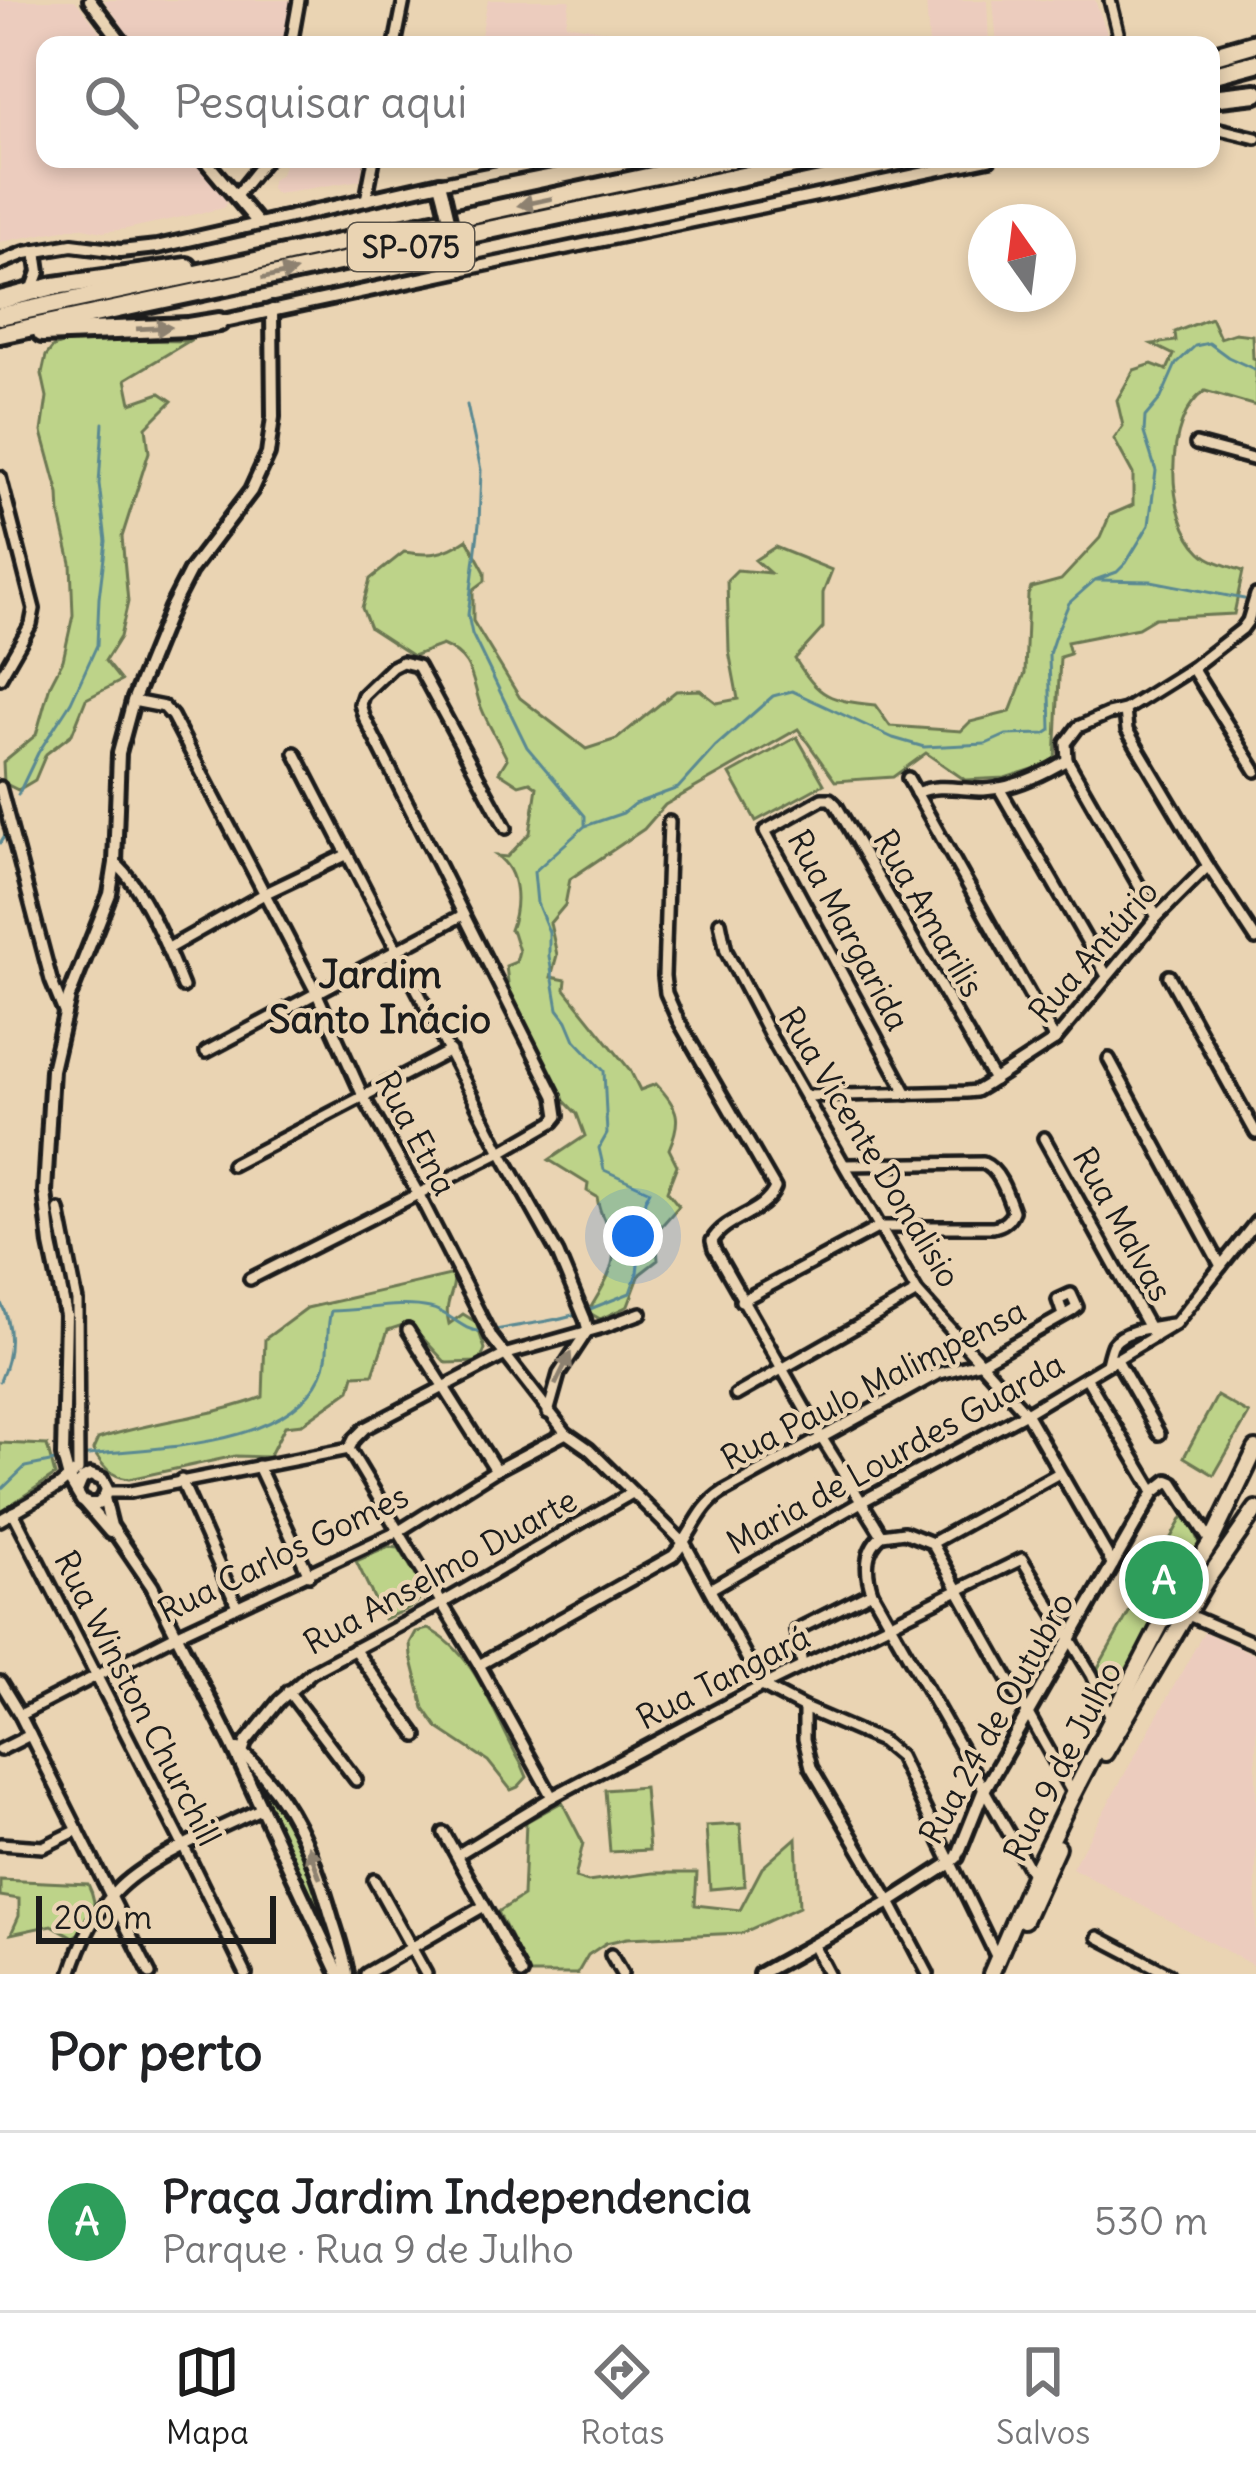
<!DOCTYPE html>
<html lang="pt">
<head>
<meta charset="utf-8">
<style>
  :root { --surface:#fff; --page:#f6f6f6; --text:#202124; --muted:#757577; --line:#e0e0e0; --accent:#1c1c1c }
  body { margin:0; font-family:Delius,sans-serif; background:var(--page); color:var(--text) }
  .compass { position:absolute; left:968px; top:204px; width:108px; height:108px; border-radius:50%; background:var(--surface); box-shadow:0 6px 18px #0003; rotate:346deg }
  .scale { position:absolute; left:36px; bottom:30px; width:240px; box-sizing:border-box; padding-left:12px; border:6px solid #1c1c1c; border-top:0; font-size:33px; line-height:42px; white-space:nowrap; color:#1c1c1c; -webkit-text-stroke:9px #ead4b3; paint-order:stroke }
  .you { position:absolute; left:633px; top:1236px; width:42px; height:42px; margin:-30px; border:9px solid #fff; border-radius:50%; background:#1a73e8; box-shadow:0 0 0 18px #1a73e833 }
  .badge { display:grid; place-items:center; width:78px; height:78px; border-radius:50%; background:var(--accent); color:#fff; font-size:39px; font-weight:700 }
  .pin { position:absolute; translate:-50% -50%; border:6px solid #fff; box-shadow:0 3px 12px #0006 }
  .list { margin:0; padding:0; list-style:none }
  h2 { display:flex; justify-content:space-between; align-items:center; height:156px; margin:0; padding:0 48px; font-size:51px }
  h2 small { font-size:39px; font-weight:400; color:var(--muted) }
  .list li { display:grid; grid-template-columns:78px 1fr auto; gap:36px; align-items:center; box-sizing:border-box; height:180px; padding:0 48px; border-top:3px solid var(--line) }
  .list b { display:block; font-size:45px; white-space:nowrap }
  .list p { margin:0; font-size:39px; white-space:nowrap; color:var(--muted) }
  .list em { font-size:39px; font-style:normal; color:var(--muted) }
  .icon { flex:none; width:66px; height:66px; fill:none; stroke:currentColor; stroke-width:2; stroke-linecap:round; stroke-linejoin:round }
  .map { position:relative; flex:none; width:1256px; height:1974px; overflow:hidden }
  .search { position:absolute; background:var(--surface); box-shadow:0 6px 18px #0003; left:36px; right:36px; top:36px; height:132px; display:flex; align-items:center; gap:30px; box-sizing:border-box; padding:0 42px; border-radius:24px; color:var(--muted); font-size:45px }
  .sheet { height:336px; background:var(--surface) }
  nav { display:flex; justify-content:space-around; align-items:center; box-sizing:border-box; height:168px; border-top:3px solid var(--line); background:var(--surface); font-size:33px; color:var(--muted) }
  nav a { display:grid; justify-items:center; gap:6px }
  nav .on { color:var(--accent) }
  .map>svg:first-child { display:block }
  .built { fill:#ecccbe }
  .green { fill:#bdd389; stroke:#6c7852; stroke-width:3 }
  .lines { fill:none; stroke-linecap:round; stroke-linejoin:round }
  .stream { stroke:#5a8992; stroke-width:3 }
  .minor-casing { stroke:#1c1c1c; stroke-width:18 }
  .tertiary-casing { stroke:#1c1c1c; stroke-width:20 }
  .primary-casing { stroke:#1c1c1c; stroke-width:22 }
  .motorway-casing { stroke:#1c1c1c; stroke-width:26 }
  .minor { stroke:#ead4b3; stroke-width:9 }
  .tertiary { stroke:#ead4b3; stroke-width:10 }
  .primary { stroke:#ead4b3; stroke-width:14 }
  .motorway { stroke:#ead4b3; stroke-width:16 }
  .tertiary-bridge-casing { stroke:#1c1c1c; stroke-width:20; stroke-linecap:butt }
  .tertiary-bridge { stroke:#ead4b3; stroke-width:10 }
  .oneway { fill:#8d816f }
  .labels { text-anchor:middle; dominant-baseline:central; stroke-width:9; stroke-linejoin:round; paint-order:stroke }
  .shield { fill:#ead4b3; stroke:#5a5349; stroke-width:3 }
  .shield-label { font-size:30px; font-weight:bold; fill:#1c1c1c }
  .street-label { font-size:33px; fill:#1c1c1c; stroke:#ead4b3 }
  .quarter-label { font-size:39px; font-weight:bold; fill:#1c1c1c; stroke:#ead4b3 }
</style>
</head>
<body>
<div class="map">
<svg width="1256" height="1974" viewBox="0 0 1256 1974">
  <rect width="100%" height="100%" fill="#ead4b3"/>
  <filter id="ink" filterUnits="userSpaceOnUse"><feTurbulence type="fractalNoise" baseFrequency=".00833" numOctaves="2"/><feDisplacementMap in="SourceGraphic" scale="24" xChannelSelector="R" yChannelSelector="G"/><feConvolveMatrix kernelMatrix="1 2 1 2 8 2 1 2 1" color-interpolation-filters="sRGB"/></filter>
  <g filter="url(#ink)">
    <g class="built">
      <path d="M0 0H75L111 45H45V159H192L227 202 224 208 126 229 103 232 79 227 0 242Z"/>
      <path d="M104 0H293L286 45H135Z"/>
      <path d="M488 0H570L566 24 648 38 646 45H479Z"/>
      <path d="M926 0H987L989 45H929Z"/>
      <path d="M993 0H1095L1109 39 1082 45H997Z"/>
      <path d="M286 159H364L360 180 277 194 271 189V181L281 174Z"/>
      <path d="M1204 1632 1256 1655V1967L1072 1868Z"/>
    </g>
    <g class="green">
      <path d="M1211 318 1220 338 1235 333 1252 335 1253 358 1256 359V406L1205 391C1163 419 1165 518 1201 552 1211 562 1230 566 1243 571L1234 614 1155 618 1138 628 1067 642 1070 654 1060 657 1055 762 1005 778 965 780 926 753 893 777 835 781 798 729 665 805 644 829 570 879 565 905 550 923 557 955 551 977 566 980 565 989 630 1070 640 1090 656 1084C679 1108 682 1119 669 1149L677 1165 667 1191 679 1206 656 1232 658 1260 640 1274 628 1306 600 1319 588 1312C601 1290 621 1263 611 1235 605 1219 600 1217 597 1197L587 1191 588 1184 549 1160 585 1136 577 1114 543 1079 512 1016 506 966 516 962 519 951 513 932 510 930C519 906 520 872 497 856L507 857 530 833 537 787 530 782 519 785 499 772 507 759C499 742 488 725 481 707 471 679 474 658 442 645L413 656 370 628 362 608 370 579 404 552C430 556 444 555 467 539L485 572V581L473 590V621L520 698 586 749 617 739 676 691 700 690 717 703 738 699 729 651 727 580 737 570 770 573 755 560 775 547 832 570 823 593V628L795 659C820 698 829 700 875 705L890 726 961 731 970 722 1010 712 1025 673 1028 595 1031 588 1061 580 1100 538 1110 515 1133 505V474L1114 439 1123 426 1117 400 1134 370 1152 364 1167 370 1174 355 1152 344 1176 341 1175 332Z"/>
      <path d="M126 340 189 341 126 379 131 403 160 393 172 401 146 427 149 452 122 537 128 602 120 637 105 661 121 681 86 699 72 734 46 754 35 780 18 790 4 783 3 762 36 735 50 685 63 660 73 615 71 563 60 515 59 494 42 432 47 397 42 374 46 356 53 347 70 341Z"/>
      <path d="M797 737 824 784 756 821 730 774Z"/>
      <path d="M454 1274C455 1296 443 1300 449 1324L463 1314 476 1322 485 1349 480 1362 446 1363 409 1323 388 1330 373 1374 354 1375 350 1390 302 1424 285 1426 269 1457 235 1456 129 1479C111 1477 102 1466 93 1450L98 1439C153 1421 210 1417 263 1397L265 1339 307 1308Z"/>
      <path d="M1217 1396 1249 1414 1214 1475 1184 1457Z"/>
      <path d="M0 1443 47 1445 55 1475 0 1512Z"/>
      <path d="M1183 1516 1194 1531 1200 1546 1160 1613 1117 1702 1112 1700 1096 1671Z"/>
      <path d="M389 1547 399 1548 424 1589C420 1608 400 1611 384 1619L356 1561Z"/>
      <path d="M428 1629C478 1653 495 1720 522 1765L527 1777 518 1787 511 1790 488 1761 438 1728 424 1708 411 1656 410 1643 416 1632Z"/>
      <path d="M247 1764 295 1827 309 1853 342 1970Z"/>
      <path d="M644 1787 649 1850 610 1852 605 1790Z"/>
      <path d="M562 1802 583 1843 575 1878 588 1882 653 1873H697L695 1905 740 1910 762 1868 796 1838 799 1907 742 1933 627 1938 606 1943 588 1955 577 1974H529L498 1912 523 1896 526 1822Z"/>
      <path d="M740 1824 745 1886 710 1889 706 1826Z"/>
      <path d="M0 1880 88 1884C99 1906 96 1925 73 1937L52 1925 11 1934 19 1916V1899L0 1896Z"/>
    </g>
    <g class="lines">
      <g class="stream">
        <path d="M467 405 481 470 479 524 468 615 472 634 527 747 585 816V824"/>
        <path d="M1097 580 1151 581 1244 599"/>
        <path d="M18 795 38 753 71 702 97 645 99 598 106 541 99 484 103 423"/>
        <path d="M0 843 5 835"/>
        <path d="M0 1301C14 1328 12 1354 0 1381"/>
        <path d="M585 1311 630 1293 637 1273 645 1200 650 1191 604 1170 599 1148 607 1134 604 1071 575 1040 567 1021 558 1009 549 956V932L537 903 534 872 585 826 623 813 634 804 678 788 715 747 773 696 792 691 893 738 924 747 986 744 1006 735 1045 734 1051 730 1049 654 1055 636 1069 603 1095 580 1117 572 1126 563 1149 525 1156 471 1144 433 1145 417 1161 398 1176 364 1195 346 1209 343 1228 357 1256 370"/>
        <path d="M492 1331C521 1324 548 1323 576 1314"/>
        <path d="M81 1456C150 1446 285 1451 321 1375 331 1355 325 1332 331 1311 363 1311 398 1301 430 1308 450 1312 461 1331 483 1332"/>
        <path d="M0 1491 25 1467 60 1460"/>
      </g>
      <defs>
        <g id="minor">
          <path d="M1110 0 1118 32 1116 45"/>
          <path d="M291 45 299 0"/>
          <path d="M395 45 404 0"/>
          <path d="M1211 127 1256 138"/>
          <path d="M440 183 562 159"/>
          <path d="M236 196 266 159"/>
          <path d="M366 200 374 159"/>
          <path d="M462 270 990 159"/>
          <path d="M1196 444 1256 460"/>
          <path d="M0 477 34 609 31 624 0 678"/>
          <path d="M1192 668 1256 771"/>
          <path d="M133 701 164 707 172 716 317 994 363 1096 418 1193 492 1338 566 1433 589 1449 685 1544 762 1686 804 1708 881 1741 899 1756 998 1960"/>
          <path d="M1125 710 1127 730 1208 866 1256 939"/>
          <path d="M295 753 501 1152 558 1254 585 1319 588 1330 559 1374 548 1413"/>
          <path d="M1067 760 1157 917"/>
          <path d="M908 778 1055 1040"/>
          <path d="M0 787 51 980 64 1012"/>
          <path d="M999 788 1107 976"/>
          <path d="M916 793C939 783 959 790 984 790 1013 789 1042 775 1067 760L1066 743 1078 727 1108 714 1125 710 1192 668 1242 629 1248 621 1256 595"/>
          <path d="M669 822 664 976 666 993 678 1020 775 1188C764 1215 726 1216 712 1241L714 1249 821 1437 882 1535"/>
          <path d="M115 863C143 886 169 952 183 987"/>
          <path d="M720 922 726 951 772 1039 917 1292 1026 1413 1113 1565"/>
          <path d="M167 949 266 893 346 855"/>
          <path d="M1169 976 1256 1133"/>
          <path d="M206 1052 463 915"/>
          <path d="M1109 1059 1221 1266"/>
          <path d="M907 1094 765 831 822 799H830L836 805 994 1080"/>
          <path d="M805 1096 966 1092 976 1091 986 1085 1055 1040 1157 917 1208 866"/>
          <path d="M1044 1138 1154 1337"/>
          <path d="M232 1165 450 1051"/>
          <path d="M250 1279 501 1152 553 1122 558 1116 555 1096 364 717 360 704 363 695 392 667 402 662 418 666 506 828"/>
          <path d="M741 1301 879 1227H993C1003 1225 1009 1221 1013 1211 1007 1194 1000 1170 983 1163L846 1165"/>
          <path d="M408 1330 496 1470"/>
          <path d="M1116 1358 1159 1434"/>
          <path d="M1107 1364C1108 1360 1111 1347 1113 1344 1124 1329 1155 1327 1172 1324"/>
          <path d="M1086 1377 1154 1492"/>
          <path d="M736 1395 917 1292"/>
          <path d="M349 1449 479 1665 552 1797"/>
          <path d="M258 1466 309 1575"/>
          <path d="M181 1480 237 1606"/>
          <path d="M107 1492H130L349 1449 354 1439 365 1428 507 1354 603 1327 641 1313"/>
          <path d="M13 1512 184 1847 246 1974"/>
          <path d="M0 1520 59 1486 78 1470 77 1301 59 1210"/>
          <path d="M882 1535C864 1550 865 1571 872 1592L1033 1876"/>
          <path d="M882 1535 904 1532 932 1543 1073 1794"/>
          <path d="M932 1543 1059 1473"/>
          <path d="M710 1589 861 1502 1026 1413 1175 1324 1256 1222"/>
          <path d="M1186 1614 1256 1644"/>
          <path d="M354 1649 417 1736"/>
          <path d="M479 1665 673 1556C692 1536 698 1507 723 1492L937 1374 982 1362 1072 1311 1077 1307 1071 1294 1058 1300 1063 1315"/>
          <path d="M802 1665 796 1630 872 1592"/>
          <path d="M0 1682 20 1715 150 1974"/>
          <path d="M288 1691 356 1780"/>
          <path d="M804 1708V1739L811 1767 890 1902 928 1974"/>
          <path d="M20 1715 176 1635 399 1531 496 1470 566 1433"/>
          <path d="M0 1750 30 1735"/>
          <path d="M241 1757 246 1742 279 1701 312 1672 442 1603 632 1493"/>
          <path d="M444 1833 522 1974"/>
          <path d="M0 1844 43 1847 78 1830"/>
          <path d="M457 1855 552 1797 762 1686 1022 1559 1092 1675 1111 1718"/>
          <path d="M374 1880 426 1974"/>
          <path d="M1098 1937 1169 1974"/>
          <path d="M813 1945 828 1974"/>
          <path d="M611 1955 622 1974"/>
          <path d="M71 1974C80 1945 94 1914 115 1892 146 1858 219 1829 262 1808"/>
          <path d="M366 1974 484 1906"/>
        </g>
        <g id="tertiary">
          <path d="M90 0 124 45"/>
          <path d="M204 159 258 223"/>
          <path d="M0 263 25 253 72 245 120 251 157 247 440 183 444 198"/>
          <path d="M32 291 39 272 36 251"/>
          <path d="M219 322 462 270 458 257"/>
          <path d="M77 1491 82 1479 90 1475 102 1479 107 1489 104 1498 98 1504H89L82 1501 69 1479 63 1456 66 1315 51 1245 45 1192 52 1070 69 997 110 894 115 863 119 753 133 701 171 608 190 571 251 491 268 454 273 417 272 310"/>
          <path d="M104 1498 111 1526 152 1586 231 1743 339 1974"/>
          <path d="M85 1503 110 1532"/>
          <path d="M238 1749C291 1796 313 1853 332 1919 338 1937 344 1956 347 1974"/>
          <path d="M760 1974 890 1902 949 1864 957 1857 983 1792 1154 1492 1168 1481 1173 1483 1211 1542"/>
        </g>
        <g id="primary">
          <path d="M1105 1753 1206 1581 1256 1509"/>
          <path d="M1024 1920 1057 1847"/>
          <path d="M991 1974 1033 1876 1073 1794 1167 1612 1211 1542 1256 1449"/>
        </g>
        <g id="motorway">
          <path d="M1211 56 1256 43"/>
          <path d="M1211 75 1256 63"/>
          <path d="M1211 98 1256 93"/>
          <path d="M0 300 54 286 187 267"/>
          <path d="M0 316 731 159"/>
          <path d="M42 333 188 327 219 322"/>
          <path d="M0 334 823 159"/>
        </g>
      </defs>
      <use href="#minor" class="minor-casing"/>
      <use href="#tertiary" class="tertiary-casing"/>
      <use href="#primary" class="primary-casing"/>
      <use href="#motorway" class="motorway-casing"/>
      <use href="#minor" class="minor"/>
      <use href="#tertiary" class="tertiary"/>
      <use href="#primary" class="primary"/>
      <use href="#motorway" class="motorway"/>
      <defs>
        <path id="tertiary-bridge" d="M444 198 458 257"/>
      </defs>
      <use href="#tertiary-bridge" class="tertiary-bridge-casing"/>
      <use href="#tertiary-bridge" class="tertiary-bridge"/>
    </g>
    <defs><path id="oneway-solid" d="M-6-.8H1V-3.2L6.5 0L1 3.2V.8H-6Z" transform="scale(3)"/></defs>
    <g class="oneway">
      <use href="#oneway-solid" transform="translate(535 202) rotate(168)"/>
      <use href="#oneway-solid" transform="translate(279 275) rotate(-12)"/>
      <use href="#oneway-solid" transform="translate(154 328) rotate(-3)"/>
      <use href="#oneway-solid" transform="translate(563 1369) rotate(-64)"/>
      <use href="#oneway-solid" transform="translate(314 1862) rotate(-110)"/>
    </g>
  </g>
  <g class="labels">
    <rect class="shield" x="348" y="223" width="126" height="48" rx="9"/>
    <g class="shield-label">
      <text x="411" y="247">SP-075</text>
    </g>
    <g class="street-label">
      <text transform="translate(929 913) rotate(60)">Rua Amarilis</text>
      <text transform="translate(849 930) rotate(62)">Rua Margarida</text>
      <text transform="translate(1093 951) rotate(-49)">Rua Antúrio</text>
      <text transform="translate(416 1133) rotate(62)">Rua Etna</text>
      <text transform="translate(870 1147) rotate(59)">Rua Vicente Donalisio</text>
      <text transform="translate(1123 1224) rotate(61)">Rua Malvas</text>
      <text transform="translate(873 1384) rotate(-27)">Rua Paulo Malimpensa</text>
      <text transform="translate(895 1453) rotate(-29)">Maria de Lourdes Guarda</text>
      <text transform="translate(283 1553) rotate(-26)">Rua Carlos Gomes</text>
      <text transform="translate(440 1571) rotate(-29)">Rua Anselmo Duarte</text>
      <text transform="translate(723 1677) rotate(-27)">Rua Tangará</text>
      <text transform="translate(138 1698) rotate(63)">Rua Winston Churchill</text>
      <text transform="translate(996 1718) rotate(-61)">Rua 24 de Outubro</text>
      <text transform="translate(1062 1761) rotate(-63)">Rua 9 de Julho</text>
    </g>
    <g class="quarter-label">
      <text x="380" y="974">Jardim<tspan x="380" dy="45">Santo Inácio</tspan></text>
    </g>
  </g>
</svg>
<svg class="compass" viewBox="-18 -18 36 36"><path d="M0-13l5 13h-10z" fill="#e53935"/><path d="M0 13l5-13h-10z" fill="#757577"/></svg>
<div class="scale">200 m</div>
<div class="you"></div>
<div class="pin badge" style="left:1164px;top:1580px;background:#2e9e5b">A</div>
<div class="search"><svg class="icon" aria-label="search" viewBox="0 0 24 24"><circle cx="10" cy="10" r="6"/><path d="M15 15l6 6"/></svg>Pesquisar aqui</div>
</div>
<section class="sheet">
<h2>Por perto<small></small></h2>
<ul class="list">
<li><span class="badge" style="background:#2e9e5b">A</span><div><b>Praça Jardim Independencia</b><p>Parque · Rua 9 de Julho</p></div><em>530 m</em></li>
</ul>
</section>
<nav>
<a class="on"><svg class="icon" aria-label="map" viewBox="0 0 24 24"><path d="M3 6l6-2 6 2 6-2v14l-6 2-6-2-6 2zM9 4v14M15 6v14"/></svg>Mapa</a>
<a><svg class="icon" aria-label="directions" viewBox="0 0 24 24"><path d="M12 3l9 9-9 9-9-9zM9 14v-3h6M13 9l2 2-2 2"/></svg>Rotas</a>
<a><svg class="icon" aria-label="saved" viewBox="0 0 24 24"><path d="M7 4h10v16l-5-4-5 4z"/></svg>Salvos</a>
</nav>
</body>
</html>
